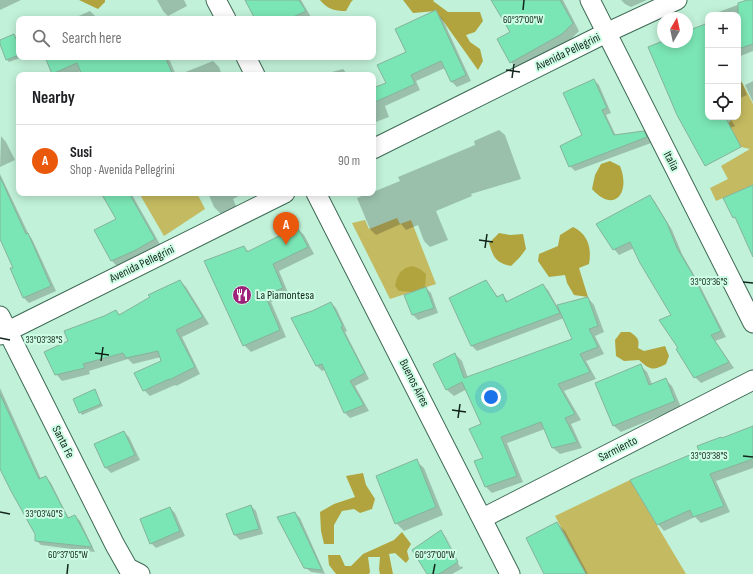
<!DOCTYPE html>
<html lang="en">
<head>
<meta charset="utf-8">
<style>
  :root { --surface:#fff; --page:#f6f6f6; --text:#202124; --muted:#757577; --line:#e0e0e0; --accent:#ea580c }
  body { margin:0; font-family:"Sofia Sans Condensed",sans-serif; background:var(--page); color:var(--text) }
  .controls { position:absolute; right:12px; top:12px; display:grid; overflow:hidden; border-radius:8px; box-shadow:0 2px 10px #0003 }
  .controls button { width:36px; height:36px; display:grid; place-items:center; padding:0; border:0; border-bottom:1px solid var(--line); background:var(--surface); color:var(--text); font:20px sans-serif }
  .compass { position:absolute; left:657px; top:12px; width:36px; height:36px; border-radius:50%; background:var(--surface); box-shadow:0 2px 10px #0003; rotate:9deg }
  .you { position:absolute; left:491px; top:397px; width:14px; height:14px; margin:-10px; border:3px solid #fff; border-radius:50%; background:#1a73e8; box-shadow:0 0 0 6px #1a73e833 }
  .badge { display:grid; place-items:center; width:26px; height:26px; border-radius:50%; background:var(--accent); color:#fff; font-size:13px; font-weight:700 }
  .pin { position:absolute; translate:-50% -33px; filter:drop-shadow(0 1px 2px #0008) }
  .pin::after { content:''; position:absolute; top:21px; width:14px; height:12px; background:inherit; clip-path:polygon(0 0,100% 0,50% 100%) }
  .list { margin:0; padding:0; list-style:none }
  h2 { display:flex; justify-content:space-between; align-items:center; height:52px; margin:0; padding:0 16px; font-size:17px }
  h2 small { font-size:13px; font-weight:400; color:var(--muted) }
  .list li { display:grid; grid-template-columns:26px 1fr auto; gap:12px; align-items:center; box-sizing:border-box; height:72px; padding:0 16px; border-top:1px solid var(--line) }
  .list b { display:block; font-size:15px; white-space:nowrap }
  .list p { margin:0; font-size:13px; white-space:nowrap; color:var(--muted) }
  .list em { font-size:13px; font-style:normal; color:var(--muted) }
  .icon { flex:none; width:22px; height:22px; fill:none; stroke:currentColor; stroke-width:2; stroke-linecap:round; stroke-linejoin:round }
  .map { position:relative; flex:none; width:753px; height:574px; overflow:hidden }
  .search { position:absolute; background:var(--surface); box-shadow:0 2px 10px #0003; left:16px; top:16px; width:360px; height:44px; display:flex; align-items:center; gap:10px; box-sizing:border-box; padding:0 14px; border-radius:8px; color:var(--muted); font-size:15px }
  .panel { position:absolute; background:var(--surface); box-shadow:0 2px 10px #0003; left:16px; top:72px; width:360px; height:124px; border-radius:8px }
  .map>svg:first-child { display:block }
  .green { fill:#c4ba61 }
  .forest { fill:#b1a43e }
  .shadow { fill:#0003; fill-rule:evenodd }
  .building { fill:#7be6b5; stroke:#85b39c }
  .lines { fill:none; stroke-linecap:round; stroke-linejoin:round }
  .minor-casing { stroke:#3e6a55; stroke-width:21 }
  .minor { stroke:#fff; stroke-width:19 }
  .ticks { fill:none; stroke:#13251c; stroke-width:1.5 }
  .labels { text-anchor:middle; dominant-baseline:central; stroke-width:4; stroke-linejoin:round; paint-order:stroke }
  .street-label { font-size:12px; fill:#13251c; stroke:#cefee5 }
  .poi-label { font-size:12px; fill:#13251c; stroke:#cefee5; text-anchor:start }
  .ticks-label { font-size:10px; text-anchor:middle; fill:#13251c; stroke:#cefee5; stroke-width:4; stroke-linejoin:round; paint-order:stroke }
</style>
</head>
<body>
<div class="map">
<svg width="753" height="574" viewBox="0 0 753 574">
  <rect width="100%" height="100%" fill="#c1f1d8"/>
  <g class="green">
    <path d="M738 78 743 84 753 104V185L716 201 710 188 728 179 721 166 750 149 741 147 726 124 731 121 728 117H738Z"/>
    <path d="M139 193H197L205 209 164 236Z"/>
    <path d="M397 218 400 224 411 220 436 284 390 299 352 223 365 220 369 229Z"/>
    <path d="M630 480 686 574H586L555 516Z"/>
  </g>
  <g class="forest">
    <path d="M79 0H105V2L98 9Z"/>
    <path d="M320 0H353L351 2 346 11C335 11 327 9 320 0Z"/>
    <path d="M403 0H434L433 1 448 12H480L483 21 475 32 466 35 470 42 480 49 483 61 478 70 436 11 413 13Z"/>
    <path d="M610 161 620 166C631 193 614 214 592 189L595 175 601 164Z"/>
    <path d="M573 227C588 234 592 248 589 264L579 268 588 297 574 295 567 283 565 275 549 277 538 261 539 254 558 246 560 235Z"/>
    <path d="M499 233 510 235 523 234 526 249 520 257 511 266C496 263 493 257 489 243Z"/>
    <path d="M412 266 420 269 426 274 425 287 412 292 399 291 395 286C397 275 400 269 412 266Z"/>
    <path d="M621 332H630C637 337 640 339 638 348L644 351 665 346 669 356 666 364C653 371 650 370 639 360L624 361 616 356 615 340Z"/>
    <path d="M363 473 366 485 375 499 372 509 360 513 354 509 342 511 334 525V544H324L321 531 320 512 334 504 355 497 346 476Z"/>
    <path d="M402 532 411 544 407 551 409 559 406 563 395 553 389 554 393 574H380L379 569 380 557H368L370 572 369 574H336L329 565 328 555H340L345 566H351L363 554 394 540Z"/>
  </g>
  <g class="shadow">
    <path d="M0 0H21L0 10Z"/>
    <path d="M157 0H184L187 6 168 16 163 11Z"/>
    <path d="M245 0H301L311 17 307 19H256Z"/>
    <path d="M492 0H563L579 31 569 41 518 69 511 62 512 33Z"/>
    <path d="M621 0H647L631 7 625 4Z"/>
    <path d="M751 0H753V51L738 57V15L713 14Z"/>
    <path d="M90 11 98 19H72Z"/>
    <path d="M436 12 442 18 471 81 457 87 451 81 445 68 416 81 420 90 385 106 389 117 373 123V89L387 83Z"/>
    <path d="M708 24V117H729L735 126 696 143 687 32Z"/>
    <path d="M14 35 19 45V57H23L9 62 7 60 0 41Z"/>
    <path d="M46 57H166L170 61 176 75H83L81 71 71 75H55Z"/>
    <path d="M213 61 219 67 222 75H178Z"/>
    <path d="M343 69 348 75H321Z"/>
    <path d="M738 73 747 95 738 99Z"/>
    <path d="M594 80 599 85 611 113 606 115 616 136 644 132 649 138 651 143 575 171 570 166 583 136Z"/>
    <path d="M753 81V102L745 85Z"/>
    <path d="M499 130 505 135 521 179 471 194 472 196 436 211 448 240 430 247 424 241 418 225 406 230 401 224 376 235 370 229 357 198 369 193H373V192L400 181 398 177 475 145 474 141Z"/>
    <path d="M1 136 6 142 15 160 0 167Z"/>
    <path d="M0 174 29 235 32 239 56 291 29 303 24 298 11 269 15 268 1 240 0 241Z"/>
    <path d="M106 193H131L161 246 118 267 112 261 117 219Z"/>
    <path d="M208 193H245L233 199 237 208 221 214 214 207Z"/>
    <path d="M650 196 655 202 672 230 682 254 698 282 726 337 715 341 734 368 701 383 695 377 679 348 673 315 634 248 619 255 614 249Z"/>
    <path d="M297 228 304 235 314 254 279 271 289 295 271 302 286 337 251 352 244 345V247L249 252Z"/>
    <path d="M180 281 186 287 209 324 182 337 200 374 176 386 175 385 150 396 144 390 162 361 161 357 133 364 128 359 89 371 90 374 62 381 56 374 70 341 116 311 120 315Z"/>
    <path d="M486 281 498 297 503 295 508 302 543 285 548 290 557 306 588 298 594 305 604 332 595 336 604 354 586 361 596 379 564 391 581 420 571 424 582 448 560 454 553 448 545 429 507 443 523 482 492 493 486 487 482 425 467 389 454 396 447 390 455 354 462 361 468 378 573 339 564 318 477 351 472 346Z"/>
    <path d="M426 288 431 293 438 313 418 320 413 315 405 295Z"/>
    <path d="M331 303 336 308 347 331 345 332 369 379 355 386 369 411 350 418 345 413 326 369 322 371 317 366 313 312Z"/>
    <path d="M640 365 647 372 652 384 665 379 672 386 681 407 621 432 614 426 596 384Z"/>
    <path d="M0 388 41 479 46 477 51 483 69 519 75 516 80 521 95 552 41 545 36 540V534L0 467Z"/>
    <path d="M95 391 103 406 82 415 80 412Z"/>
    <path d="M753 427V468L716 481 730 512 701 523 695 517 664 531 658 524 700 451 722 439Z"/>
    <path d="M124 432 129 437 140 460 111 473 106 468 96 444Z"/>
    <path d="M416 461 424 468 443 515 404 531 396 523Z"/>
    <path d="M251 506 256 511 263 534 240 540 235 535 227 514Z"/>
    <path d="M170 508 175 513 185 536 156 548 151 543Z"/>
    <path d="M295 513 300 518 325 574 311 572 305 567Z"/>
    <path d="M557 523 565 531 588 574H545Z"/>
    <path d="M441 532 446 537 463 568 452 574H428ZM443 536H445L462 566 460 567Z"/>
  </g>
  <g class="building">
    <path d="M245 0H299L306 11 289 19H255Z"/>
    <path d="M491 0H560L573 23 562 34 510 63 497 39 510 32Z"/>
    <path d="M747 0H753V44L738 49V3Z"/>
    <path d="M436 10 466 75 451 82 441 61 411 75 415 84 373 103V88L386 83 377 65 406 52 395 29Z"/>
    <path d="M708 23V117H725L741 147 705 166 677 115 648 47 663 41 687 42V31Z"/>
    <path d="M14 34 19 46V55L6 60 0 44V40Z"/>
    <path d="M45 57H165L173 75H82L77 63 52 74Z"/>
    <path d="M594 79 607 108 602 110 614 135 644 131 647 137 569 167 560 146 582 135 563 93Z"/>
    <path d="M0 177 26 234 28 233 51 286 23 298 10 268H13L0 239Z"/>
    <path d="M753 185V257L735 217 733 218 723 198Z"/>
    <path d="M101 193H129L155 239 134 251 111 261 94 230 116 219Z"/>
    <path d="M650 195 667 223 677 248 693 275 721 331 711 335 729 362 694 378 676 349 678 348 659 320 671 315 640 263 630 242 613 250 596 224Z"/>
    <path d="M297 227 308 247 273 264 283 288 265 295 280 330 243 346 204 261 244 246 247 252Z"/>
    <path d="M180 280 203 317 176 330 195 367 169 380V379L143 391 134 373 161 361 158 351 126 358 123 353 83 364 85 368 55 375 44 352 68 341 64 331 104 316 116 310 119 315 150 297 148 295Z"/>
    <path d="M486 280 497 297 503 294 506 302 543 284 560 313 471 346 449 298Z"/>
    <path d="M426 287 434 308 412 315 404 295Z"/>
    <path d="M588 297 598 326 589 329 598 347 580 354 590 372 558 384 575 414 565 418 577 442 552 448 541 422 501 437 517 476 485 487 474 461 483 458 469 429 481 424 462 382 446 390 433 364 455 353 464 378 572 339 557 305Z"/>
    <path d="M331 302 343 326 341 327 365 373 350 381 364 405 344 413 322 364 316 366 291 318 312 311Z"/>
    <path d="M641 364 649 385 666 378 675 401 613 426 595 383Z"/>
    <path d="M95 389 101 404 79 413 73 399Z"/>
    <path d="M0 394 39 479 46 476 68 518 75 515 92 547 35 541V534L11 491 0 469Z"/>
    <path d="M753 426V459L710 474 724 506 693 517 690 510 657 525 630 480 699 451 697 446 721 437 722 438Z"/>
    <path d="M124 431 135 455 105 468 94 444Z"/>
    <path d="M417 459 436 507 395 524 376 476Z"/>
    <path d="M251 505 259 529 234 535 226 514Z"/>
    <path d="M170 507 180 531 150 544 140 519Z"/>
    <path d="M295 512 322 570 304 568 277 517Z"/>
    <path d="M557 522 586 574H544L526 538Z"/>
    <path d="M441 530 458 562 439 574H427L412 550Z"/>
  </g>
  <g class="lines">
    <defs>
      <g id="minor">
        <path d="M216 0 226 19"/>
        <path d="M590 0 753 323"/>
        <path d="M246 57 255 75"/>
        <path d="M373 149 606 33 677 0"/>
        <path d="M316 193 510 574"/>
        <path d="M0 316 115 545 128 568 140 574"/>
        <path d="M0 335 285 193"/>
        <path d="M483 518 753 380"/>
      </g>
    </defs>
    <use href="#minor" class="minor-casing"/>
    <use href="#minor" class="minor"/>
  </g>
  <path class="ticks" d="M523 10 524 0M506 70 520 72M512 78 514 64M479 240 493 242M485 248 487 234M743 282 753 283M0 338 10 340M95 353 109 355M101 361 103 347M452 410 466 412M458 418 460 404M743 456 753 457M0 512 10 514M67 574 68 564M433 574 435 564"/>
  <defs>
    <symbol id="restaurant-disc" viewBox="-11 -11 22 22"><circle r="9.5" fill="#9d237a" stroke="#cefee5"/><path d="M-5-6h1v4h1v-4h1v4h1v-4h1v5L-1.5 .5V6h-2V.5L-5-1ZM5-6V6H3V1.5H1.5Q1.5-4 5-6Z" fill="#fff"/></symbol>
  </defs>
  <g fill-rule="evenodd">
    <use href="#restaurant-disc" x="231" y="284" width="22" height="22"/>
  </g>
  <g class="labels">
    <g class="street-label">
      <text transform="translate(568 52) rotate(-26)">Avenida Pellegrini</text>
      <text transform="translate(671 161) rotate(63)">Italia</text>
      <text transform="translate(142 264) rotate(-26)">Avenida Pellegrini</text>
      <text transform="translate(414 383) rotate(63)">Buenos Aires</text>
      <text transform="translate(63 442) rotate(63)">Santa Fe</text>
      <text transform="translate(618 449) rotate(-27)">Sarmiento</text>
    </g>
    <g class="poi-label">
      <text x="256" y="295">La Piamontesa</text>
    </g>
  </g>
  <g class="ticks-label">
    <text x="523" y="23">60°37'00"W</text>
    <text x="709" y="285">33°03'36"S</text>
    <text x="44" y="343">33°03'38"S</text>
    <text x="709" y="459">33°03'38"S</text>
    <text x="44" y="517">33°03'40"S</text>
    <text x="68" y="558">60°37'05"W</text>
    <text x="435" y="558">60°37'00"W</text>
  </g>
</svg>
<div class="controls">
<button>+</button>
<button>−</button>
<button><svg class="icon" aria-label="locate" viewBox="0 0 24 24"><circle cx="12" cy="12" r="6"/><path d="M12 2v4M12 18v4M2 12h4M18 12h4"/></svg></button>
</div>
<svg class="compass" viewBox="-18 -18 36 36"><path d="M0-13l5 13h-10z" fill="#e53935"/><path d="M0 13l5-13h-10z" fill="#757577"/></svg>
<div class="you"></div>
<div class="pin badge" style="left:286px;top:245px">A</div>
<div class="search"><svg class="icon" aria-label="search" viewBox="0 0 24 24"><circle cx="10" cy="10" r="6"/><path d="M15 15l6 6"/></svg>Search here</div>
<section class="panel">
<h2>Nearby<small></small></h2>
<ul class="list">
<li><span class="badge">A</span><div><b>Susi</b><p>Shop · Avenida Pellegrini</p></div><em>90 m</em></li>
</ul>
</section>
</div>
</body>
</html>
